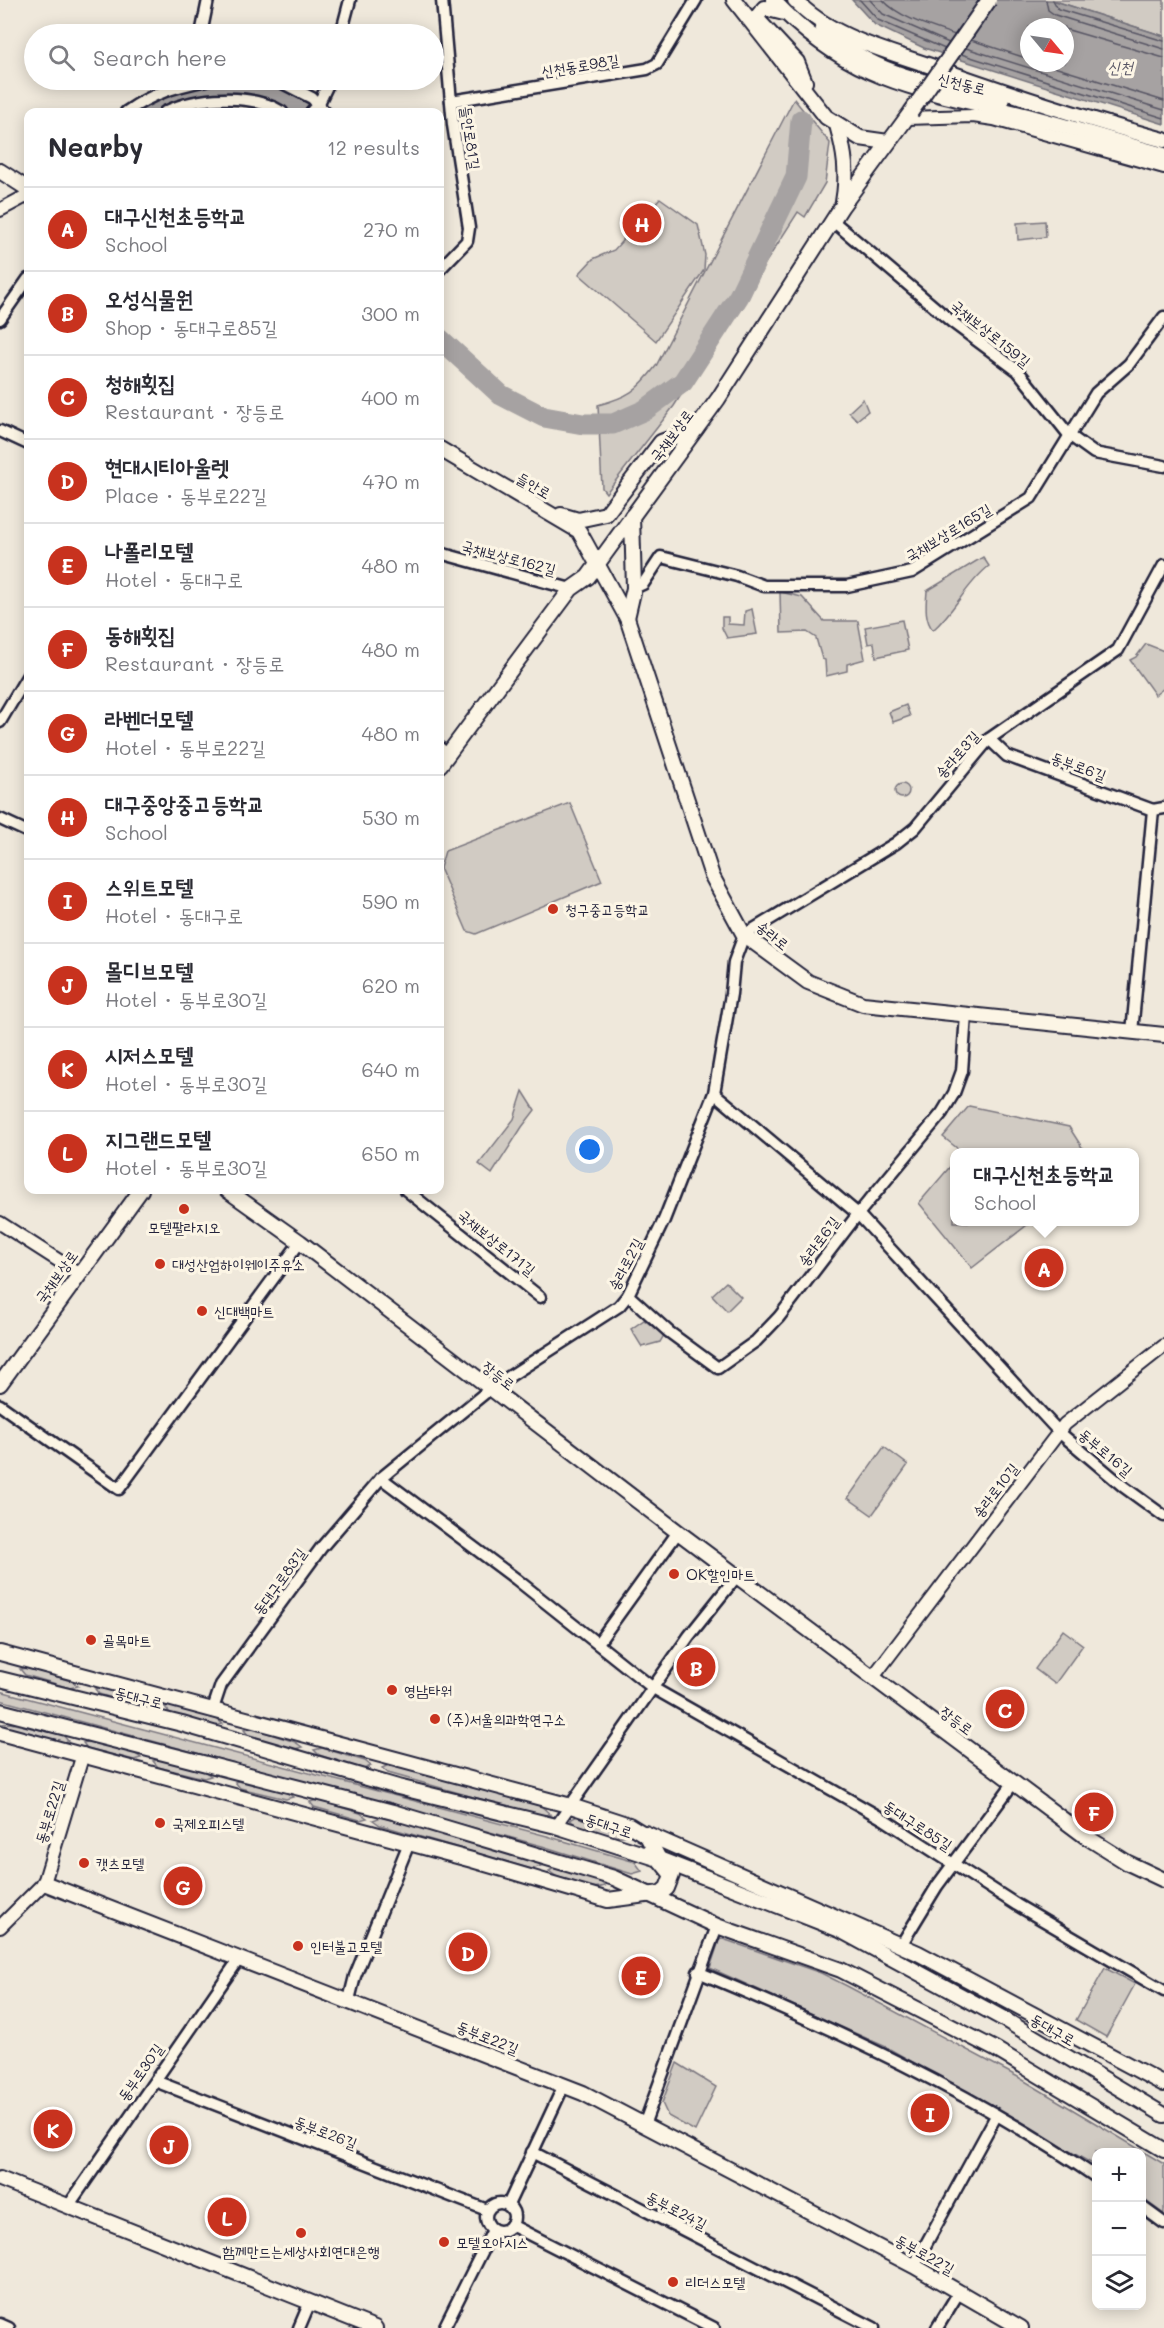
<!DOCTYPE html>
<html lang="en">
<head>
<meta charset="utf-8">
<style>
  :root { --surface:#fff; --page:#f2f2f3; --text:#2b2b33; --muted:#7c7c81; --line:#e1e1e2; --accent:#c8321e }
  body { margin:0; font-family:Mali,"Poor Story",sans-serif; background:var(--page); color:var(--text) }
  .controls { position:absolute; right:18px; bottom:18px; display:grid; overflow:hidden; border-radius:12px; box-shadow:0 3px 15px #0003 }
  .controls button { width:54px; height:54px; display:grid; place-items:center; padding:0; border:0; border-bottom:2px solid var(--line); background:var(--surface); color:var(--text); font:30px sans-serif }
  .compass { position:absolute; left:1020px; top:18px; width:54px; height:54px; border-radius:50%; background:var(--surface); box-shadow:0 3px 15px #0003; rotate:119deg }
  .you { position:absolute; left:590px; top:1150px; width:21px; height:21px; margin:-15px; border:4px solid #fff; border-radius:50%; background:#1a73e8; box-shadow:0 0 0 9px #1a73e833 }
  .badge { display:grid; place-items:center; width:39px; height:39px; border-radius:50%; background:var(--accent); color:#fff; font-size:20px; font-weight:700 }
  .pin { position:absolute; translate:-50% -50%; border:3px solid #fff; box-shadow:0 2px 6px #0006 }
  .popup { position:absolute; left:950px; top:1148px; width:189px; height:78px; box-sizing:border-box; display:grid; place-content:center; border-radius:12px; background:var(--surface); filter:drop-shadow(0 2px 4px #0005); font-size:20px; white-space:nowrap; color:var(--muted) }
  .popup b { font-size:22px; color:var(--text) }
  .popup::after { content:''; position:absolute; left:50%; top:100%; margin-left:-12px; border:12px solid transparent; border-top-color:var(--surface) }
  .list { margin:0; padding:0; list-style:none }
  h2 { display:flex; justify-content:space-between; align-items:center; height:78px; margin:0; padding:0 24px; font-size:26px }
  h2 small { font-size:20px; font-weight:400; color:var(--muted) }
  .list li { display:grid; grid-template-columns:39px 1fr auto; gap:18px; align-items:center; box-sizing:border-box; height:84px; padding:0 24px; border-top:2px solid var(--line) }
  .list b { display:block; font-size:22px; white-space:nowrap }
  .list p { margin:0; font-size:20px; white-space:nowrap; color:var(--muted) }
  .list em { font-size:20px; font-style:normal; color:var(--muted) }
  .icon { flex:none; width:33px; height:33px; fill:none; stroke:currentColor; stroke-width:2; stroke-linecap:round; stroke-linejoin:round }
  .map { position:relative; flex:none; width:1164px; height:2328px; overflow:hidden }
  .search { position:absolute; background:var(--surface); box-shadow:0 3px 15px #0003; left:24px; top:24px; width:420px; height:66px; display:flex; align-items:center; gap:15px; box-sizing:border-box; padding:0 21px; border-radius:33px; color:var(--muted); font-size:22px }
  .panel { position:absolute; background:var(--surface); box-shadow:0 3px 15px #0003; left:24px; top:108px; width:420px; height:1086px; border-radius:12px }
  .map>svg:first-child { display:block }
  .green { fill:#d1cbc3; stroke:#7a767f; stroke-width:1.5 }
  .water { fill:#a6a2a2; stroke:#716f79; stroke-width:1.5; fill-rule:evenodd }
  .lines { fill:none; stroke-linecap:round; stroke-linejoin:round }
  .shore { stroke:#575564; stroke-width:1.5 }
  .river { stroke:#a6a2a2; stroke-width:21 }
  .minor-casing { stroke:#22223b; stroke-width:15 }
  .tertiary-casing { stroke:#22223b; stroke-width:16 }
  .secondary-casing { stroke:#22223b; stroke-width:18 }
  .minor { stroke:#fcf5e5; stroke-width:10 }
  .tertiary { stroke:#fcf5e5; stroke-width:12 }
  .secondary { stroke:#fcf5e5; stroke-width:14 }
  .secondary-bridge-casing { stroke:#22223b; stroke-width:18; stroke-linecap:butt }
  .secondary-bridge { stroke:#fcf5e5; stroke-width:14 }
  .poi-dot { fill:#c8321e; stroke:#fcf5e5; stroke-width:2 }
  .labels { text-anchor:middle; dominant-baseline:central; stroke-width:6; stroke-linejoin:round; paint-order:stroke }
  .street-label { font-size:15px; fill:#22223b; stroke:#fcf5e5 }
  .poi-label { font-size:15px; fill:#22223b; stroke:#fcf5e5; text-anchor:start }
  .water-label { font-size:16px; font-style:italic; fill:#575564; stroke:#fcf5e5 }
</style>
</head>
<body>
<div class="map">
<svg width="1164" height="2328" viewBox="0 0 1164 2328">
  <rect width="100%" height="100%" fill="#efe8db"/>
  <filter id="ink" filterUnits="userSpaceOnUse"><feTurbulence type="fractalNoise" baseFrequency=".0167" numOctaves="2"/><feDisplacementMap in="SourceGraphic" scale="12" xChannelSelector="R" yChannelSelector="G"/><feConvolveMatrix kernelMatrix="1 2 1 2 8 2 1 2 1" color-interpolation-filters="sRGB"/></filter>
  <g filter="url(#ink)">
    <g class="green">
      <path d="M1052 0H1164V36Z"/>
      <path d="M794 99 830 143 825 183 805 217 798 212 674 406 606 493 602 488 598 405C628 397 637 391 656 366Z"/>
      <path d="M660 198 698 225 705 255 704 270 656 341 579 274 593 259 614 250Z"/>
      <path d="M1045 221 1046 237 1018 240 1017 223Z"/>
      <path d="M863 399 868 411 857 420 849 412Z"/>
      <path d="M983 557 989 566C966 584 955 611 933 630 924 619 926 604 927 591Z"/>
      <path d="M780 592 802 597 824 621H858L865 659 847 664V671L826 676 825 660 822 659 816 638 807 632 781 633Z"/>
      <path d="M752 609 757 634 727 638 722 628V617H728V624L744 625 745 611Z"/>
      <path d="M902 620 908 650 876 657 874 643 868 644 865 627Z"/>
      <path d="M1146 644 1164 651V688L1155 695 1130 660 1136 657Z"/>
      <path d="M906 705 910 716 893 722 889 712Z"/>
      <circle cx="902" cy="791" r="7"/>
      <path d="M570 803 602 881 476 934 467 931 440 868 445 851Z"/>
      <path d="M523 1091 535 1110 522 1127 492 1174 479 1164 514 1119Z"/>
      <path d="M969 1106 1069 1127 1085 1152H962L943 1137Z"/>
      <path d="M954 1162V1222H1031L972 1268 919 1203Z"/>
      <path d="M726 1282 741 1297 727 1311 712 1295Z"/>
      <path d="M644 1320 664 1335 660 1342 642 1347 631 1329Z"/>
      <path d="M884 1447 908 1465 872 1515 848 1498Z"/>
      <path d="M1063 1630 1083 1645 1055 1684 1035 1669Z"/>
      <path d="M28 1668 71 1681 78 1686 70 1688 25 1675 20 1669Z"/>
      <path d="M103 1687 145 1700 152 1706 145 1708 99 1694 95 1689Z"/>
      <path d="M0 1691 547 1836 635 1862 642 1871 632 1874 542 1846 0 1700Z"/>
      <path d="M173 1705 216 1719 223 1724 215 1726 170 1713 165 1707Z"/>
      <path d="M10 1723 63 1735 68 1741 62 1743 7 1730 1 1724Z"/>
      <path d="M252 1728 295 1742 302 1747 295 1749 249 1736 244 1730Z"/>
      <path d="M90 1741 134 1753 141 1758 134 1760 87 1748 83 1743Z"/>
      <path d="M322 1748 365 1761 371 1766 364 1769 319 1755 314 1750Z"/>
      <path d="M161 1759 204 1771 211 1776 204 1778 158 1767 153 1761Z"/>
      <path d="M389 1765 541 1806 550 1814 541 1816 388 1773 382 1768Z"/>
      <path d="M243 1780 286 1792 293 1797 286 1799 240 1788 235 1782Z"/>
      <path d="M317 1800 360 1813 367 1818 360 1820 314 1807 310 1802Z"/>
      <path d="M577 1816 619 1829 626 1835C612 1840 581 1830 570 1820Z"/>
      <path d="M381 1817 533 1858 541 1866 532 1869 380 1825 373 1820Z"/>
      <path d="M556 1867 598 1880 605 1886C591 1891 561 1882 549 1871Z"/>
      <path d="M720 1938 821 1973 847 1986 1018 2077 1164 2164V2214L1142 2198V2152H1096V2166L886 2047 710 1968Z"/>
      <path d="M1105 1968 1135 1984 1106 2037 1076 2020Z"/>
      <path d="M677 2063 716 2087 695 2131 668 2116 662 2103Z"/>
    </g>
    <path class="water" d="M852 0H1052L1164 36V124L924 48 875 25ZM1029 27H1065V63H1029Z"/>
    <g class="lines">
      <g class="shore">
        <path d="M860 0 878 20 945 49"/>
        <path d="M870 0 883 14 949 43"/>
        <path d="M883 0C899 18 932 27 955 35"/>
        <path d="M1046 0 1048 10 1055 15 1164 49"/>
        <path d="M1053 0 1058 9 1164 41"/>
        <path d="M1065 29 1164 58"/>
        <path d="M971 40 1029 59"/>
        <path d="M966 48 1164 110"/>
        <path d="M961 54 1164 118"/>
        <path d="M1041 63 1164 101"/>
      </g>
      <g class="river">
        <path d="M137 112C154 100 174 97 193 93 233 86 274 83 307 112"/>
        <path d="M440 339 501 395 544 417 583 424H613L645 410 683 382 739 296 796 177 801 120"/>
      </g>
      <defs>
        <g id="minor">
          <path d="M201 34 208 0"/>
          <path d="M341 34 350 0"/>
          <path d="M277 80 312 98 325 112"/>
          <path d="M451 101 647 69 657 64 696 0"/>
          <path d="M126 112C153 93 174 87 207 80"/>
          <path d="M165 112C197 96 251 93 282 112"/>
          <path d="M311 112 319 103 330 80"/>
          <path d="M833 221 952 322 1018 371 1069 435 1094 453 1164 466"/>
          <path d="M440 269 467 241 469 228 453 125 442 0"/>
          <path d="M0 319 28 279"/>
          <path d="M0 431 28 444"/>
          <path d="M440 553 571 589"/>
          <path d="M634 588 643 584 661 557 737 576 764 586H847L912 572 1031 498 1096 393 1129 364 1164 317"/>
          <path d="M0 722 28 675"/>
          <path d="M989 739 1007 756 1153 810 1164 808"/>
          <path d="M440 748 447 754"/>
          <path d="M0 819 28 832"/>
          <path d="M1132 1032 1153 810"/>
          <path d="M714 1093 858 1214 1059 1432 1124 1487 1164 1516"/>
          <path d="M406 1190 540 1297"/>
          <path d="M628 1295 669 1332 718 1368 756 1341 779 1317 858 1214 942 1113 954 1093 962 1071 966 1015"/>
          <path d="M0 1405 119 1489 300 1242"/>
          <path d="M381 1478 516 1579 653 1688 885 1820 1017 1905 1164 1991"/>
          <path d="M598 1643 678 1532"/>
          <path d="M213 1709 221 1685 321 1548 381 1478 490 1389 619 1306 628 1295 664 1220 714 1093 731 994 734 962 744 935 896 843 915 828 989 739 1118 650 1164 565"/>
          <path d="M556 1826 689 1636 737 1576"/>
          <path d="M901 1945 937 1886 1014 1782"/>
          <path d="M698 1972C836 2029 973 2093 1096 2177"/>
          <path d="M349 2000 355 1976 409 1843"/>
          <path d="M155 2081 487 2210"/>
          <path d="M644 2125 717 1926"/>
          <path d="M532 2152 874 2328"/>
          <circle cx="500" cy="2217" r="14"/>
          <path d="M69 2205 239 1959"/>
          <path d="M508 2205 564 2085"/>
          <path d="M1142 2207 1164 2223"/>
          <path d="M511 2225 714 2328"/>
          <path d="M914 2266 996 2116"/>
          <path d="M0 2324 9 2328"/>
          <path d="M299 2328 310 2302"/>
          <path d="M444 2328 493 2230"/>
          <path d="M937 2328 959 2292"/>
        </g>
        <g id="tertiary">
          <path d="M907 118 973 116 994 119 1164 167"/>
          <path d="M0 210 28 195"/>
          <path d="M0 1223 78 1273"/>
          <path d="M873 1677 1065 1424 1164 1346"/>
          <path d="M0 1927 44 1883 83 1754"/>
        </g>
        <g id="secondary">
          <path d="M734 0 826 117 860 138 888 142"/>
          <path d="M773 0C851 83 917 88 1020 114 1068 126 1116 142 1164 155"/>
          <path d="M795 0C829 37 888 51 934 67 1010 94 1086 119 1164 140"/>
          <path d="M784 13 764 8 756 18 797 62 805 82"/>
          <path d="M822 27C868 75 940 86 1002 99"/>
          <path d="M837 125C845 153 848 174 843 202"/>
          <path d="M0 171 28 189"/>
          <path d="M440 449 579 531 627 618 712 876 744 935 808 982 863 1004 1164 1035"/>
          <path d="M561 515 578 520 606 514 661 442 696 429"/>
          <path d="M627 618 634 588 632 516"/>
          <path d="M440 765 571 589 588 577 718 399 842 206 911 112"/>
          <path d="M227 1190 300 1242 678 1532 1085 1836 1128 1863 1164 1880"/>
          <path d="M0 1384 141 1190"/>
          <path d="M0 1653 571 1806 629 1825 647 1836 659 1859 672 1875 667 1888 661 1893 608 1900 472 1860 0 1733"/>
          <path d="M0 1679 182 1724 398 1787 556 1826 659 1859 840 1930 1002 2018 1164 2115"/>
          <path d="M0 1711 393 1812 614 1878 717 1926 841 1970 995 2049 1164 2150"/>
          <path d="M645 1833 918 1953 1164 2084"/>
          <path d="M44 1883 583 2093 914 2266 1021 2328"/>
          <path d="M0 2179 375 2328"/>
        </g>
      </defs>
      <use href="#minor" class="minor-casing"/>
      <use href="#tertiary" class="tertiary-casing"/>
      <use href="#secondary" class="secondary-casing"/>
      <use href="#minor" class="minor"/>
      <use href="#tertiary" class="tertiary"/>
      <use href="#secondary" class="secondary"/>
      <defs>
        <path id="secondary-bridge" d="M911 112 989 0"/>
      </defs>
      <use href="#secondary-bridge" class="secondary-bridge-casing"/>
      <use href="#secondary-bridge" class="secondary-bridge"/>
    </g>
  </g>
  <g class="poi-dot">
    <circle cx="553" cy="909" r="6"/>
    <circle cx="184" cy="1209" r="6"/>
    <circle cx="160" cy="1264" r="6"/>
    <circle cx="202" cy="1311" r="6"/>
    <circle cx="674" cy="1574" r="6"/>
    <circle cx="91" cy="1640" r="6"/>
    <circle cx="392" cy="1690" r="6"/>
    <circle cx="435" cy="1719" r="6"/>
    <circle cx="160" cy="1823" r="6"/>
    <circle cx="84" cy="1863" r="6"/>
    <circle cx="298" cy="1946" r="6"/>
    <circle cx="301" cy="2233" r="6"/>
    <circle cx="444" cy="2242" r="6"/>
    <circle cx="673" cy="2282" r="6"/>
  </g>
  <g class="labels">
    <g class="street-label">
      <text transform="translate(580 65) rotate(-9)">신천동로98길</text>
      <text transform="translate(962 83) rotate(14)">신천동로</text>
      <text transform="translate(471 138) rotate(82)">들안로81길</text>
      <text transform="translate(991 333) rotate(39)">국채보상로159길</text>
      <text transform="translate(671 435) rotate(-53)">국채보상로</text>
      <text transform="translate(534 485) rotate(30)">들안로</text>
      <text transform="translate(948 532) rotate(-31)">국채보상로165길</text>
      <text transform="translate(509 557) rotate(15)">국채보상로162길</text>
      <text transform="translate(957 754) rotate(-48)">송라로3길</text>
      <text transform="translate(1079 766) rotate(20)">동부로6길</text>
      <text transform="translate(773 935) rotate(39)">송라로</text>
      <text transform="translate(818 1241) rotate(-53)">송라로6길</text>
      <text transform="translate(497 1242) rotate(39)">국채보상로171길</text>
      <text transform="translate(625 1264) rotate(-62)">송라로2길</text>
      <text transform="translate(56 1276) rotate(-54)">국채보상로</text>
      <text transform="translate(499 1375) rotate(38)">장등로</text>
      <text transform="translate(1106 1452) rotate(40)">동부로16길</text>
      <text transform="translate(995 1490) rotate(-52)">송라로10길</text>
      <text transform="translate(279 1581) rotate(-54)">동대구로83길</text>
      <text transform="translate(139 1697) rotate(14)">동대구로</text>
      <text transform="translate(957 1720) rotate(37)">장등로</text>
      <text transform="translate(49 1812) rotate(-73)">동부로22길</text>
      <text transform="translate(609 1825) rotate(18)">동대구로</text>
      <text transform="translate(918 1825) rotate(33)">동대구로85길</text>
      <text transform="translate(1053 2029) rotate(30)">동대구로</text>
      <text transform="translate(488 2037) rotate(22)">동부로22길</text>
      <text transform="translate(140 2072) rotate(-55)">동부로30길</text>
      <text transform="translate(326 2132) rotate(21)">동부로26길</text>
      <text transform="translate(677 2210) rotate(27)">동부로24길</text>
      <text transform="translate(925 2254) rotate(29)">동부로22길</text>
    </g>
    <g class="poi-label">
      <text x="565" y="909">청구중고등학교</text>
      <text x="184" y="1227" text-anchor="middle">모텔팔라지오</text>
      <text x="172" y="1264">대성산업하이웨이주유소</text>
      <text x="214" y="1311">신대백마트</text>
      <text x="686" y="1574">OK할인마트</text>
      <text x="103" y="1640">골목마트</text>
      <text x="404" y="1690">영남타워</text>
      <text x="447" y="1719">(주)서울의과학연구소</text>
      <text x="172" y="1823">국제오피스텔</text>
      <text x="96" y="1863">캣츠모텔</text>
      <text x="310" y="1946">인터불고모텔</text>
      <text x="456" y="2242">모텔오아시스</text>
      <text x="301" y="2251" text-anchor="middle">함께만드는세상사회연대은행</text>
      <text x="685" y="2282">리더스모텔</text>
    </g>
    <g class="water-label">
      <text x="1120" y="66">신천</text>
    </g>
  </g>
</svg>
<div class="controls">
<button>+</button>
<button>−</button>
<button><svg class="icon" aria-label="layers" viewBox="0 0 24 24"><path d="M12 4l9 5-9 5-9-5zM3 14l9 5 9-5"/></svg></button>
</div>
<svg class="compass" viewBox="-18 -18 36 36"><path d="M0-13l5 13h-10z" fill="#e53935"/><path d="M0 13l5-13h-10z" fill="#7c7c81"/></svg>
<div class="you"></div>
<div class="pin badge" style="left:1044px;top:1268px">A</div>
<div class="popup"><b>대구신천초등학교</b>School</div>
<div class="pin badge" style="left:696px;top:1667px">B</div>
<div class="pin badge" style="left:1005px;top:1709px">C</div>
<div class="pin badge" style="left:468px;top:1952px">D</div>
<div class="pin badge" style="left:641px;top:1976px">E</div>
<div class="pin badge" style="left:1094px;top:1812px">F</div>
<div class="pin badge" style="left:183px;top:1886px">G</div>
<div class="pin badge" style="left:642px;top:223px">H</div>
<div class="pin badge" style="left:930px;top:2113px">I</div>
<div class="pin badge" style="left:169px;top:2145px">J</div>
<div class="pin badge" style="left:53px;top:2129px">K</div>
<div class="pin badge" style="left:227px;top:2217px">L</div>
<div class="search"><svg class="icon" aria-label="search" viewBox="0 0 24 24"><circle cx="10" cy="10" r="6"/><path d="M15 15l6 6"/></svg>Search here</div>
<section class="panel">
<h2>Nearby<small>12 results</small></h2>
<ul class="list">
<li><span class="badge">A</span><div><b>대구신천초등학교</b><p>School</p></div><em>270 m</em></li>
<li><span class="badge">B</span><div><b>오성식물원</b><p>Shop · 동대구로85길</p></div><em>300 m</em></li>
<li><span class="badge">C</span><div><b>청해횟집</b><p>Restaurant · 장등로</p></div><em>400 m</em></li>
<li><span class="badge">D</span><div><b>현대시티아울렛</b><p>Place · 동부로22길</p></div><em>470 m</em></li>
<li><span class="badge">E</span><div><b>나폴리모텔</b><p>Hotel · 동대구로</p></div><em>480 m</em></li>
<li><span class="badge">F</span><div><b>동해횟집</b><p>Restaurant · 장등로</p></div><em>480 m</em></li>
<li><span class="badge">G</span><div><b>라벤더모텔</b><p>Hotel · 동부로22길</p></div><em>480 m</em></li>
<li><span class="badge">H</span><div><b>대구중앙중고등학교</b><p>School</p></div><em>530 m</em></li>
<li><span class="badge">I</span><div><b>스위트모텔</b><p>Hotel · 동대구로</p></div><em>590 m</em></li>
<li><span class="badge">J</span><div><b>몰디브모텔</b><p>Hotel · 동부로30길</p></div><em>620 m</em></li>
<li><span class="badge">K</span><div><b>시저스모텔</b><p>Hotel · 동부로30길</p></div><em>640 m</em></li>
<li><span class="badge">L</span><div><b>지그랜드모텔</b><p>Hotel · 동부로30길</p></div><em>650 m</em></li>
</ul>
</section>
</div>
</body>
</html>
